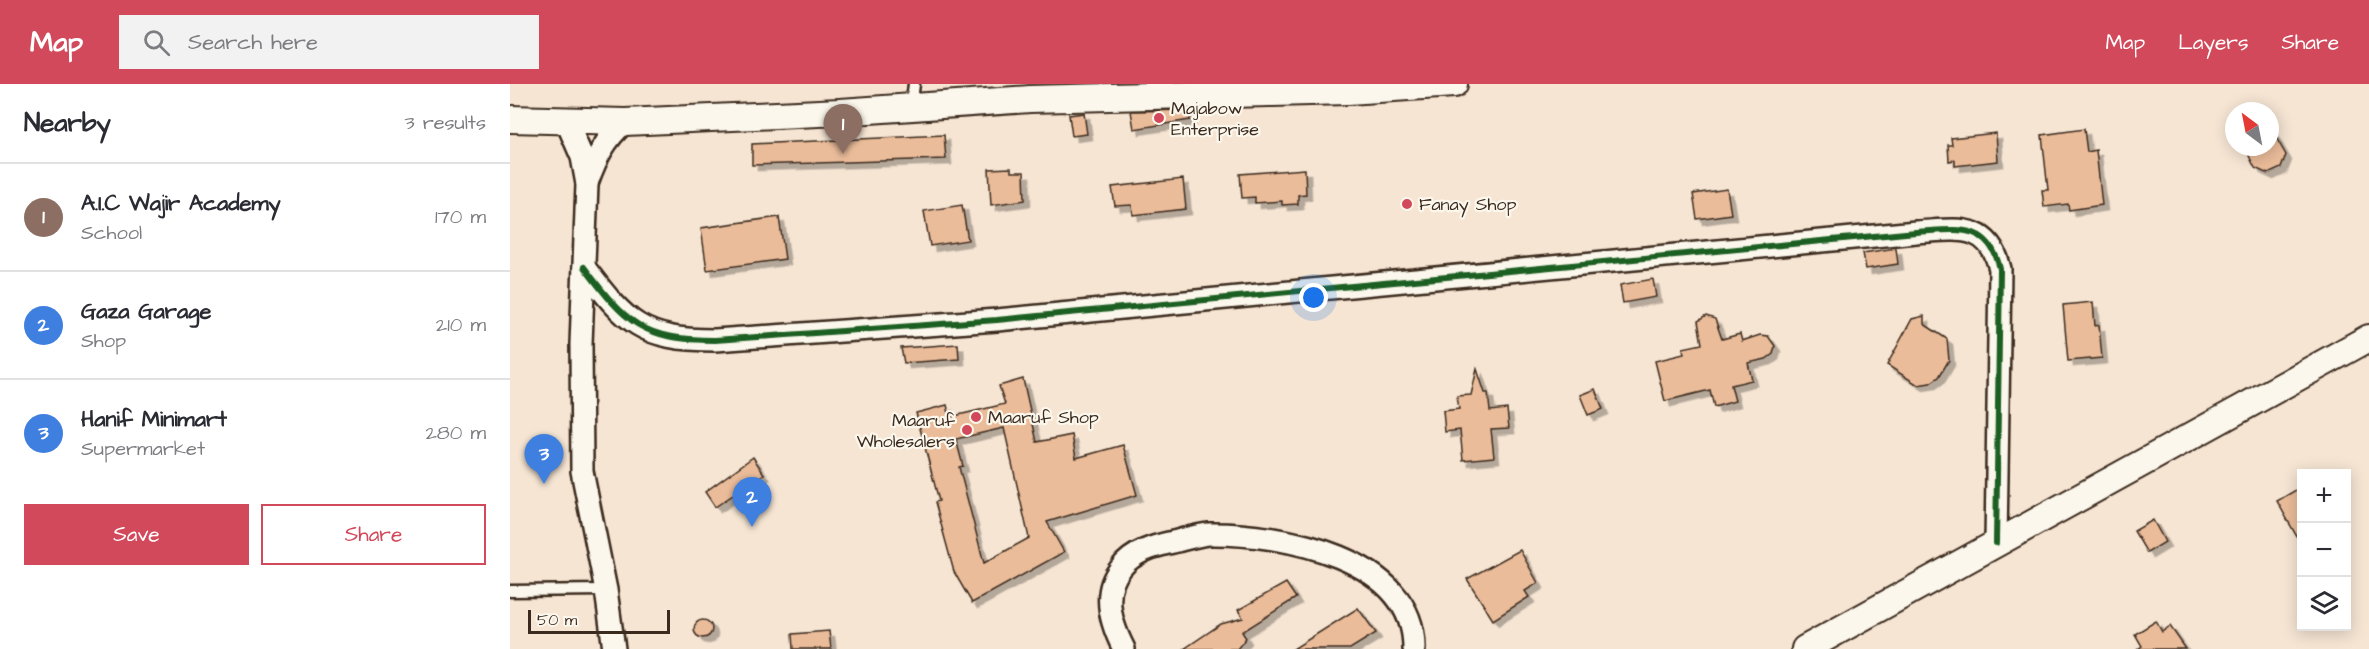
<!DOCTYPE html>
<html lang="en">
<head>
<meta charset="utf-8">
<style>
  :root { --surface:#fff; --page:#f2f2f3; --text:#2b2b33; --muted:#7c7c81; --line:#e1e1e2; --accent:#d1495b }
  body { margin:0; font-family:"Architects Daughter",sans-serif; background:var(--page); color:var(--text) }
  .controls { position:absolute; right:18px; bottom:18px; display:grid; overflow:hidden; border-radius:0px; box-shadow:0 3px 15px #0003 }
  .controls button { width:54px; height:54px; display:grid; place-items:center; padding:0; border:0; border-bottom:2px solid var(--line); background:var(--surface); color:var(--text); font:30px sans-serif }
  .compass { position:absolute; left:1715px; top:18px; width:54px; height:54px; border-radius:50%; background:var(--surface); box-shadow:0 3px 15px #0003; rotate:328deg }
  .scale { position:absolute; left:18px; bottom:15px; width:142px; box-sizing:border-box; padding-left:6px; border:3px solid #3b2a1e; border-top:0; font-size:16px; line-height:21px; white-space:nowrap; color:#3b2a1e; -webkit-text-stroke:4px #fbf7ec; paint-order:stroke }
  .you { position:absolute; left:804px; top:214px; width:21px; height:21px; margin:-15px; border:4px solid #fff; border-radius:50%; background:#1a73e8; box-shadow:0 0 0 9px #1a73e833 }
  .badge { display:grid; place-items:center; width:39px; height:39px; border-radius:50%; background:var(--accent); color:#fff; font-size:20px; font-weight:700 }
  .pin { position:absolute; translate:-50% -50px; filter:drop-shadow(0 2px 3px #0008) }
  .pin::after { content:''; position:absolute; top:32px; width:21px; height:18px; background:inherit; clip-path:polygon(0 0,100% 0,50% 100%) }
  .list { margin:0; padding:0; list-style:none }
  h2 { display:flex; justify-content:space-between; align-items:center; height:78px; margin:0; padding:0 24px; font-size:26px }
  h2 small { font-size:20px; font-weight:400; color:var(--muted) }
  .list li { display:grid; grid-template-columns:39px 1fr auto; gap:18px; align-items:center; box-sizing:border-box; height:108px; padding:0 24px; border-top:2px solid var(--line) }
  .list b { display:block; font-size:22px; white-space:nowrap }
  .list p { margin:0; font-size:20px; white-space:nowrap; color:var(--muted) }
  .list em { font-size:20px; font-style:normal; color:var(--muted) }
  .actions { display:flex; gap:12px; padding:18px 24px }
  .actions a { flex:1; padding:14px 0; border:2px solid var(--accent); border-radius:0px; text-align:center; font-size:21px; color:var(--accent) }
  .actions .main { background:var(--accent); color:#fff }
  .icon { flex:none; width:33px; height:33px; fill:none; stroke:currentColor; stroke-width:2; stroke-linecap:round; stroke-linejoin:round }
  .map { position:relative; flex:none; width:1859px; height:565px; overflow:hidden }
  header { display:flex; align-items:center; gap:36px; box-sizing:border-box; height:84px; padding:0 30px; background:var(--accent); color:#fff }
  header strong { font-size:28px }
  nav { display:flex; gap:33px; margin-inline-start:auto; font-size:21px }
  .search { width:420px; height:54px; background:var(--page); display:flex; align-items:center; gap:15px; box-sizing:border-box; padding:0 21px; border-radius:0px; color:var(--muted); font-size:22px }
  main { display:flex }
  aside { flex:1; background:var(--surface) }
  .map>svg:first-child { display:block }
  .building { fill:#eabc9a; stroke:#3b2a1e; stroke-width:1.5; fill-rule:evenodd; filter:url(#shadow) }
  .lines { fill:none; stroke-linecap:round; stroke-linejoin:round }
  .service-casing { stroke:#3b2a1e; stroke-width:15 }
  .minor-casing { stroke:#3b2a1e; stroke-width:26 }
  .tertiary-casing { stroke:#3b2a1e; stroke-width:30 }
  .service { stroke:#fbf7ec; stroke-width:10 }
  .minor { stroke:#fbf7ec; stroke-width:21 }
  .tertiary { stroke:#fbf7ec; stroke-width:26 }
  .cycleway-casing { stroke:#fbf7ec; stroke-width:10 }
  .cycleway { stroke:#1b5e20; stroke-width:6 }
  .poi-dot { fill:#d1495b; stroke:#fbf7ec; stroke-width:2 }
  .labels { text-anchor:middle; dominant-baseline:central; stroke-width:4.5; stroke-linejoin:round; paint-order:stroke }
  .poi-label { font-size:18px; fill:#3b2a1e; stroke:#fbf7ec; text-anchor:start }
</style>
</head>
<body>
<header>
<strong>Map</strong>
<div class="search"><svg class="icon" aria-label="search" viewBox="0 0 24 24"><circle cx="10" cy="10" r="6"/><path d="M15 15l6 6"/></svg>Search here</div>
<nav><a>Map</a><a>Layers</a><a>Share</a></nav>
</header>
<main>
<aside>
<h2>Nearby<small>3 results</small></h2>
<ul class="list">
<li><span class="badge" style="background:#8d6e63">1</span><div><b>A.I.C Wajir Academy</b><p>School</p></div><em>170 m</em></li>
<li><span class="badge" style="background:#3f7fe0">2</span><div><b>Gaza Garage</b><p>Shop</p></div><em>210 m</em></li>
<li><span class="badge" style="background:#3f7fe0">3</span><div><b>Hanif Minimart</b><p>Supermarket</p></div><em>280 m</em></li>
</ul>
<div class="actions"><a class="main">Save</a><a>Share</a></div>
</aside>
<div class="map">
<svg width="1859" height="565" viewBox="0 0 1859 565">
  <defs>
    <filter id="shadow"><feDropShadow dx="5.5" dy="5.5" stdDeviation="0" flood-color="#0004"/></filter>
  </defs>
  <rect width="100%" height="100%" fill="#f6e5d3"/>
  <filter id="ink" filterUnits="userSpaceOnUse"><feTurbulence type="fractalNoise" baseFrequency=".0167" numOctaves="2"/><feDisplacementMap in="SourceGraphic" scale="12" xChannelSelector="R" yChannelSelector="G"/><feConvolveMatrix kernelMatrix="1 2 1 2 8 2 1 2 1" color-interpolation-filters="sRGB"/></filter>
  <g filter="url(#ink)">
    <g class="building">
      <path d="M679 26 680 36 624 45 621 27Z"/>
      <path d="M574 29 577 50 562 52 559 31Z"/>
      <path d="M1760 43 1776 71 1771 84 1758 90 1745 84 1739 72 1741 63H1760Z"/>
      <path d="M1574 45 1577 68 1586 66 1592 121 1559 126 1558 120 1534 123 1532 106H1538L1532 51Z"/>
      <path d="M1486 49 1488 77 1445 82V76L1439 77 1438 61H1442L1441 54Z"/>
      <path d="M434 51 436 75 242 81V60Z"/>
      <path d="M501 84V88H514L515 116 481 121 479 85Z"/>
      <path d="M795 85 796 110 788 111V120L772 121V117L745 119V113L732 114 730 90Z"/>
      <path d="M673 95 676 125 623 131 622 121 605 122 602 103Z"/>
      <path d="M1217 105 1221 130 1187 135 1183 110Z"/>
      <path d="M452 121 458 156 420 162 414 127Z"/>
      <path d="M269 133 275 175 197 186 191 144Z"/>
      <path d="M1386 164 1388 180 1356 185 1353 169Z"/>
      <path d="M1143 195 1146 213 1113 219 1110 201Z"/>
      <path d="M1583 218 1585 242 1589 241 1592 274 1558 277 1553 221Z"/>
      <path d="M1196 232 1205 235 1212 255 1230 250 1232 257 1250 251 1258 252 1265 262 1263 270 1256 275 1238 279 1242 296 1221 301 1225 317 1204 323 1200 306 1155 317 1145 277 1174 270 1173 264 1192 260 1188 237Z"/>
      <path d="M1414 232V240L1437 255 1439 276 1429 293 1420 299 1408 301 1377 281 1402 235Z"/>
      <path d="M448 260 449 275 394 279 391 264Z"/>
      <path d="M967 285 975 309H978L980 327 997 325 999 344 981 345 984 373 953 376 950 346 935 348 933 327 949 325 947 312 961 311Z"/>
      <path d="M513 295 527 358 562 351 566 374 613 361 627 411 537 438 554 468 462 519 444 488 425 418 429 417 406 329 437 321 440 333 495 320 489 302ZM494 344 519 454 474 479 449 383 453 382 446 355Z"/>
      <path d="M1085 305 1093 325 1078 331 1070 311Z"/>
      <path d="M243 373 254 390 205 423 195 408Z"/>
      <path d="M1791 403V460L1767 417Z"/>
      <path d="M1643 436 1655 458 1637 469 1624 447Z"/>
      <path d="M1010 466 1028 499 1015 507 1019 513 983 536 957 495Z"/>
      <path d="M776 499 786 514 732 548 736 554 727 565H674L711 540 733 534 728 526Z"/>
      <path d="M848 524 866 549 840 565H783Z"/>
      <circle cx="193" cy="545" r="9"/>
      <path d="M1646 537 1652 548 1660 542 1676 565H1628L1632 562 1625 550Z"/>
      <path d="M319 547 321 565H283L282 550Z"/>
    </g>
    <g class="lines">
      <defs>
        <g id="service">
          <path d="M401 23 404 0"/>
          <path d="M0 507 96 506"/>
        </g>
        <g id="minor">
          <path d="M56 36 72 73 77 100 71 260 72 387 96 506 104 565"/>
          <path d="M77 99C86 74 95 55 115 38"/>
          <path d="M74 183C116 239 132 256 205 256L487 236 1406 148C1446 146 1479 137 1490 185L1486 459"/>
          <path d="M614 565C601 540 591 508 611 484 623 468 644 462 663 458 675 455 687 451 699 450 770 449 905 473 904 565"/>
        </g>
        <g id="tertiary">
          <path d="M0 35 115 38 330 28 520 15 838 7 944 0"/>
          <path d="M1295 565 1859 254"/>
        </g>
      </defs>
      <use href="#service" class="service-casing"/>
      <use href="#minor" class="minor-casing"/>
      <use href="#tertiary" class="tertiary-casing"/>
      <use href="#service" class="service"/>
      <use href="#minor" class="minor"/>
      <use href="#tertiary" class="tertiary"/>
      <defs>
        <path id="cycleway" d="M74 183C116 239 132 256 205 256L487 236 1406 148C1446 146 1479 137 1490 185L1486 459"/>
      </defs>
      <use href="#cycleway" class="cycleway-casing"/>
      <use href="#cycleway" class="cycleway"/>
    </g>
  </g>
  <g class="poi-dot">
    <circle cx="649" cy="34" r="6"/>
    <circle cx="897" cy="120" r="6"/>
    <circle cx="466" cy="333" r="6"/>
    <circle cx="457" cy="346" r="6"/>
  </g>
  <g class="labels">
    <g class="poi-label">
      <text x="661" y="24">Majabow<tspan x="661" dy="21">Enterprise</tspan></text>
      <text x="909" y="120">Fanay Shop</text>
      <text x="478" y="333">Maaruf Shop</text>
      <text x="445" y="336" text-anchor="end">Maaruf<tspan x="445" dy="21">Wholesalers</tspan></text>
    </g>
  </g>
</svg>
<div class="controls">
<button>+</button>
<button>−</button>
<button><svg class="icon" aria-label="layers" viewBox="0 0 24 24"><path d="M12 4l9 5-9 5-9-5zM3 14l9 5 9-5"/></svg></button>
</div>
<svg class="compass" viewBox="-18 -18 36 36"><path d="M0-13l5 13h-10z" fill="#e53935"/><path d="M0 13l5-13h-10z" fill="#7c7c81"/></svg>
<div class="scale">50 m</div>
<div class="you"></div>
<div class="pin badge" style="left:333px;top:70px;background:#8d6e63">1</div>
<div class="pin badge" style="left:242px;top:443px;background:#3f7fe0">2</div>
<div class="pin badge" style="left:34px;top:400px;background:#3f7fe0">3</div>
</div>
</main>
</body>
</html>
